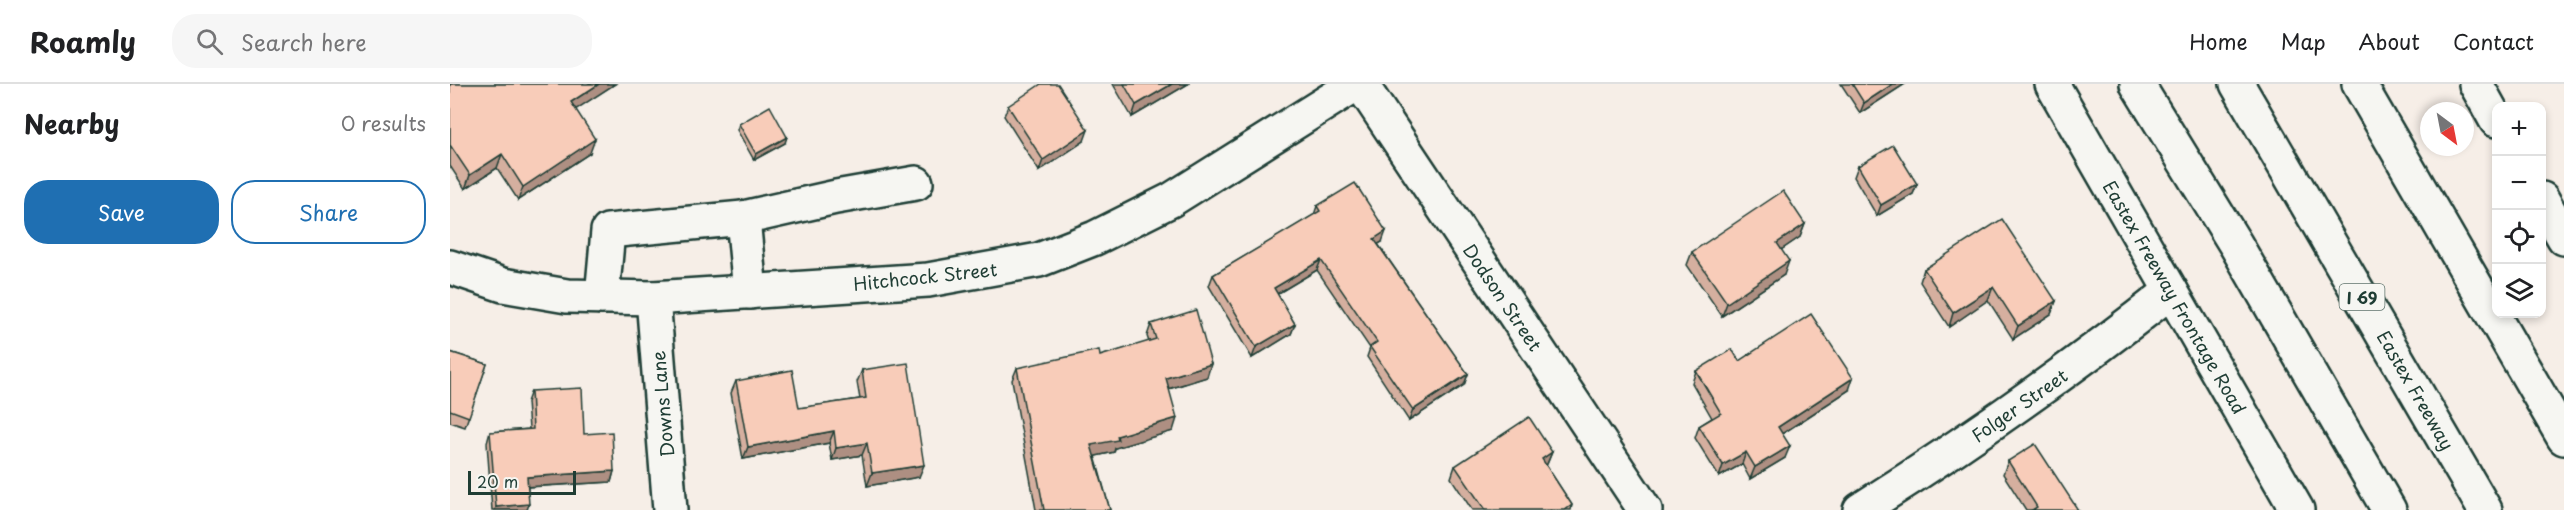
<!DOCTYPE html>
<html lang="en">
<head>
<meta charset="utf-8">
<style>
  :root { --surface:#fff; --page:#f6f6f6; --text:#202124; --muted:#757577; --line:#e0e0e0; --accent:#1f6fb2 }
  body { margin:0; font-family:"Playpen Sans",sans-serif; background:var(--page); color:var(--text) }
  .controls { position:absolute; right:18px; top:18px; display:grid; overflow:hidden; border-radius:12px; box-shadow:0 3px 9px #0003 }
  .controls button { width:54px; height:54px; display:grid; place-items:center; padding:0; border:0; border-bottom:2px solid var(--line); background:var(--surface); color:var(--text); font:30px sans-serif }
  .compass { position:absolute; left:1970px; top:18px; width:54px; height:54px; border-radius:50%; background:var(--surface); box-shadow:0 3px 9px #0003; rotate:148deg }
  .scale { position:absolute; left:18px; bottom:15px; width:108px; box-sizing:border-box; padding-left:6px; border:3px solid #1f3d34; border-top:0; font-size:16px; line-height:21px; white-space:nowrap; color:#1f3d34; -webkit-text-stroke:4px #f6f6f2; paint-order:stroke }
  .list { margin:0; padding:0; list-style:none }
  h2 { display:flex; justify-content:space-between; align-items:center; height:78px; margin:0; padding:0 24px; font-size:26px }
  h2 small { font-size:20px; font-weight:400; color:var(--muted) }
  .actions { display:flex; gap:12px; padding:18px 24px }
  .actions a { flex:1; padding:14px 0; border:2px solid var(--accent); border-radius:24px; text-align:center; font-size:21px; color:var(--accent) }
  .actions .main { background:var(--accent); color:#fff }
  .icon { flex:none; width:33px; height:33px; fill:none; stroke:currentColor; stroke-width:2; stroke-linecap:round; stroke-linejoin:round }
  .map { position:relative; flex:none; width:2114px; height:426px; overflow:hidden }
  header { display:flex; align-items:center; gap:36px; box-sizing:border-box; height:84px; padding:0 30px; background:var(--surface); border-bottom:2px solid var(--line) }
  header strong { font-size:28px }
  nav { display:flex; gap:33px; margin-inline-start:auto; font-size:21px }
  .search { width:420px; height:54px; background:var(--page); display:flex; align-items:center; gap:15px; box-sizing:border-box; padding:0 21px; border-radius:24px; color:var(--muted); font-size:22px }
  main { display:flex }
  aside { flex:1; background:var(--surface) }
  .map>svg:first-child { display:block }
  .lines { fill:none; stroke-linecap:round; stroke-linejoin:round }
  .minor-casing { stroke:#1f3d34; stroke-width:38 }
  .major-casing { stroke:#1f3d34; stroke-width:38 }
  .highway-casing { stroke:#1f3d34; stroke-width:38 }
  .minor { stroke:#f6f6f2; stroke-width:33 }
  .major { stroke:#f6f6f2; stroke-width:33 }
  .highway { stroke:#f6f6f2; stroke-width:33 }
  .wall { fill:#d5af9f; stroke:#1f3d34; stroke-width:1.5 }
  .shaded-wall { fill:#ae8f82; stroke:#1f3d34; stroke-width:1.5 }
  .building { fill:#f8ccb9; stroke:#1f3d34; stroke-width:1.5 }
  .labels { text-anchor:middle; dominant-baseline:central; stroke-width:6; stroke-linejoin:round; paint-order:stroke }
  .shield { fill:#f6f6f2; stroke:#60746d; stroke-width:1.5 }
  .shield-label { font-size:16px; font-weight:bold; fill:#1f3d34 }
  .street-label { font-size:18px; fill:#1f3d34; stroke:#f6f6f2 }
</style>
</head>
<body>
<header>
<strong>Roamly</strong>
<div class="search"><svg class="icon" aria-label="search" viewBox="0 0 24 24"><circle cx="10" cy="10" r="6"/><path d="M15 15l6 6"/></svg>Search here</div>
<nav><a>Home</a><a>Map</a><a>About</a><a>Contact</a></nav>
</header>
<main>
<aside>
<h2>Nearby<small>0 results</small></h2>
<ul class="list">
</ul>
<div class="actions"><a class="main">Save</a><a>Share</a></div>
</aside>
<div class="map">
<svg width="2114" height="426" viewBox="0 0 2114 426">
  <rect width="100%" height="100%" fill="#f6eee7"/>
  <filter id="ink" filterUnits="userSpaceOnUse"><feTurbulence type="fractalNoise" baseFrequency=".0167" numOctaves="2"/><feDisplacementMap in="SourceGraphic" scale="12" xChannelSelector="R" yChannelSelector="G"/><feConvolveMatrix kernelMatrix="1 2 1 2 8 2 1 2 1" color-interpolation-filters="sRGB"/></filter>
  <g filter="url(#ink)">
    <g class="lines">
      <defs>
        <g id="minor">
          <path d="M911 0 1195 426"/>
          <path d="M293 134 386 113 466 99"/>
          <path d="M0 183 53 201 117 212 203 214 478 196 589 176 645 154 721 116 906 0"/>
          <path d="M152 213 158 147 293 134 300 208"/>
          <path d="M203 214 220 426"/>
          <path d="M1410 426C1518 358 1621 286 1721 207"/>
        </g>
        <path id="major" d="M1602 0 1847 426"/>
        <g id="highway">
          <path d="M1687 0 1786 161 1939 426"/>
          <path d="M1787 0 2035 426"/>
          <path d="M1909 0 2114 354"/>
          <path d="M2026 0 2046 36"/>
          <path d="M2092 115 2114 154"/>
        </g>
      </defs>
      <use href="#minor" class="minor-casing"/>
      <use href="#major" class="major-casing"/>
      <use href="#highway" class="highway-casing"/>
      <use href="#minor" class="minor"/>
      <use href="#major" class="major"/>
      <use href="#highway" class="highway"/>
    </g>
    <g class="wall">
      <path d="M0 0H165L125 25 140 69 68 116 47 84 15 105 0 82Z"/>
      <path d="M663 0H738L682 33Z"/>
      <path d="M1391 0H1455L1410 29Z"/>
      <path d="M558 22 634 57 589 87 554 32Z"/>
      <path d="M289 40 335 59 304 76 287 46Z"/>
      <path d="M1408 82 1467 100 1463 110 1427 132 1404 93Z"/>
      <path d="M867 122 932 158 928 160 1018 290 1014 301 959 337 917 273 920 264 867 186 827 210 845 240 841 250 802 274 759 202 763 191 864 131Z"/>
      <path d="M1355 140 1350 153 1331 166 1334 191 1272 232 1237 181 1242 168Z"/>
      <path d="M1474 185 1606 217 1601 230 1563 255 1538 216 1499 243 1470 198Z"/>
      <path d="M701 240 757 293 719 305 723 347 665 364 664 368 645 372 660 426H586L562 296 567 284 650 272 699 258 697 252Z"/>
      <path d="M0 268 37 280 15 343 0 338Z"/>
      <path d="M1289 277 1399 306 1332 350 1335 374 1300 395 1292 380 1269 393 1245 354 1249 342 1262 334 1242 299 1246 287Z"/>
      <path d="M412 286 469 393 417 402 412 371 382 376 379 359 293 375 281 309 286 297 349 324 410 315 407 298Z"/>
      <path d="M81 307 134 350 164 387 161 398 78 403 77 426H42L37 359 40 348 79 345 77 318Z"/>
      <path d="M1102 368 1097 380 1096 381 1122 421 1121 426H1022L1001 394 1005 382Z"/>
      <path d="M1558 377 1628 426H1576L1553 390Z"/>
    </g>
    <g class="shaded-wall">
      <path d="M149 0H165L116 32 121 18Z"/>
      <path d="M722 0H738L682 33 686 21Z"/>
      <path d="M1443 0H1455L1410 29 1414 19Z"/>
      <path d="M638 46 634 57 589 87 593 76Z"/>
      <path d="M337 53 335 59 304 76 306 70Z"/>
      <path d="M145 55 140 69 68 116 73 103Z"/>
      <path d="M52 70 47 84 15 105 20 91Z"/>
      <path d="M1467 100 1463 110 1427 132 1431 121Z"/>
      <path d="M1355 140 1350 153 1322 172 1327 159Z"/>
      <path d="M936 147 932 158 920 165 924 155Z"/>
      <path d="M871 176 867 186 820 214 824 204Z"/>
      <path d="M1339 177 1334 191 1272 232 1277 219Z"/>
      <path d="M1543 203 1538 216 1499 243 1503 229Z"/>
      <path d="M1606 217 1601 230 1563 255 1568 242Z"/>
      <path d="M845 240 841 250 802 274 806 263Z"/>
      <path d="M761 280 757 293 711 307 716 294Z"/>
      <path d="M1018 290 1014 301 959 337 963 326Z"/>
      <path d="M1403 294 1399 306 1324 355 1328 343Z"/>
      <path d="M727 334 723 347 665 364 664 368 637 374 641 361 667 352Z"/>
      <path d="M384 347 379 359 293 375 298 363Z"/>
      <path d="M417 359 412 371 382 376 386 364Z"/>
      <path d="M1340 362 1335 374 1300 395 1305 383Z"/>
      <path d="M1102 368 1097 380 1087 387 1092 375Z"/>
      <path d="M1296 368 1292 380 1269 393 1273 381Z"/>
      <path d="M474 381 469 393 417 402 422 389Z"/>
      <path d="M164 387 161 398 74 403 77 393Z"/>
      <path d="M79 420 77 426H45L46 423Z"/>
    </g>
    <g class="building">
      <path d="M0 0H149L121 18 145 55 73 103 52 70 20 91 0 61Z"/>
      <path d="M591 0H608L638 46 593 76 558 22Z"/>
      <path d="M674 0H722L686 21Z"/>
      <path d="M1402 0H1443L1414 19Z"/>
      <path d="M320 22 337 53 306 70 289 40Z"/>
      <path d="M1443 61 1467 100 1431 121 1408 82Z"/>
      <path d="M905 99 936 147 924 155 1018 290 963 326 920 263 927 258 871 176 824 204 845 240 806 263 763 191 870 127 867 122Z"/>
      <path d="M1333 107 1355 140 1327 159 1339 177 1277 219 1242 168Z"/>
      <path d="M1552 135 1606 217 1568 242 1543 203 1503 229 1474 185Z"/>
      <path d="M746 226 761 280 716 294 727 334 667 352 668 356 641 361 660 426H594L567 284 649 266 650 272 706 255 701 240Z"/>
      <path d="M1361 230 1403 294 1328 343 1340 362 1305 383 1296 368 1273 381 1249 342 1271 329 1246 287 1282 265 1289 277Z"/>
      <path d="M0 268 37 280 19 333 0 326Z"/>
      <path d="M458 279 474 381 422 389 417 359 386 364 384 347 298 363 286 297 342 286 349 324 416 314 412 286Z"/>
      <path d="M132 304 134 350 162 348 164 387 77 393 79 420 46 423 40 348 83 345 81 307Z"/>
      <path d="M1079 333 1102 368 1092 375 1122 421 1115 426H1035L1005 382Z"/>
      <path d="M1585 360 1628 426H1582L1587 423 1558 377Z"/>
    </g>
  </g>
  <g class="labels">
    <rect class="shield" x="1889.5" y="200" width="45" height="26" rx="4.5"/>
    <g class="shield-label">
      <text x="1912" y="213">I 69</text>
    </g>
    <g class="street-label">
      <text transform="translate(475 192) rotate(-6)">Hitchcock Street</text>
      <text transform="translate(1053 213) rotate(56)">Dodson Street</text>
      <text transform="translate(1725 213) rotate(60)">Eastex Freeway Frontage Road</text>
      <text transform="translate(1966 306) rotate(60)">Eastex Freeway</text>
      <text transform="translate(212 320) rotate(-95)">Downs Lane</text>
      <text transform="translate(1569 321) rotate(-35)">Folger Street</text>
    </g>
  </g>
</svg>
<div class="controls">
<button>+</button>
<button>−</button>
<button><svg class="icon" aria-label="locate" viewBox="0 0 24 24"><circle cx="12" cy="12" r="6"/><path d="M12 2v4M12 18v4M2 12h4M18 12h4"/></svg></button>
<button><svg class="icon" aria-label="layers" viewBox="0 0 24 24"><path d="M12 4l9 5-9 5-9-5zM3 14l9 5 9-5"/></svg></button>
</div>
<svg class="compass" viewBox="-18 -18 36 36"><path d="M0-13l5 13h-10z" fill="#e53935"/><path d="M0 13l5-13h-10z" fill="#757577"/></svg>
<div class="scale">20 m</div>
</div>
</main>
</body>
</html>
